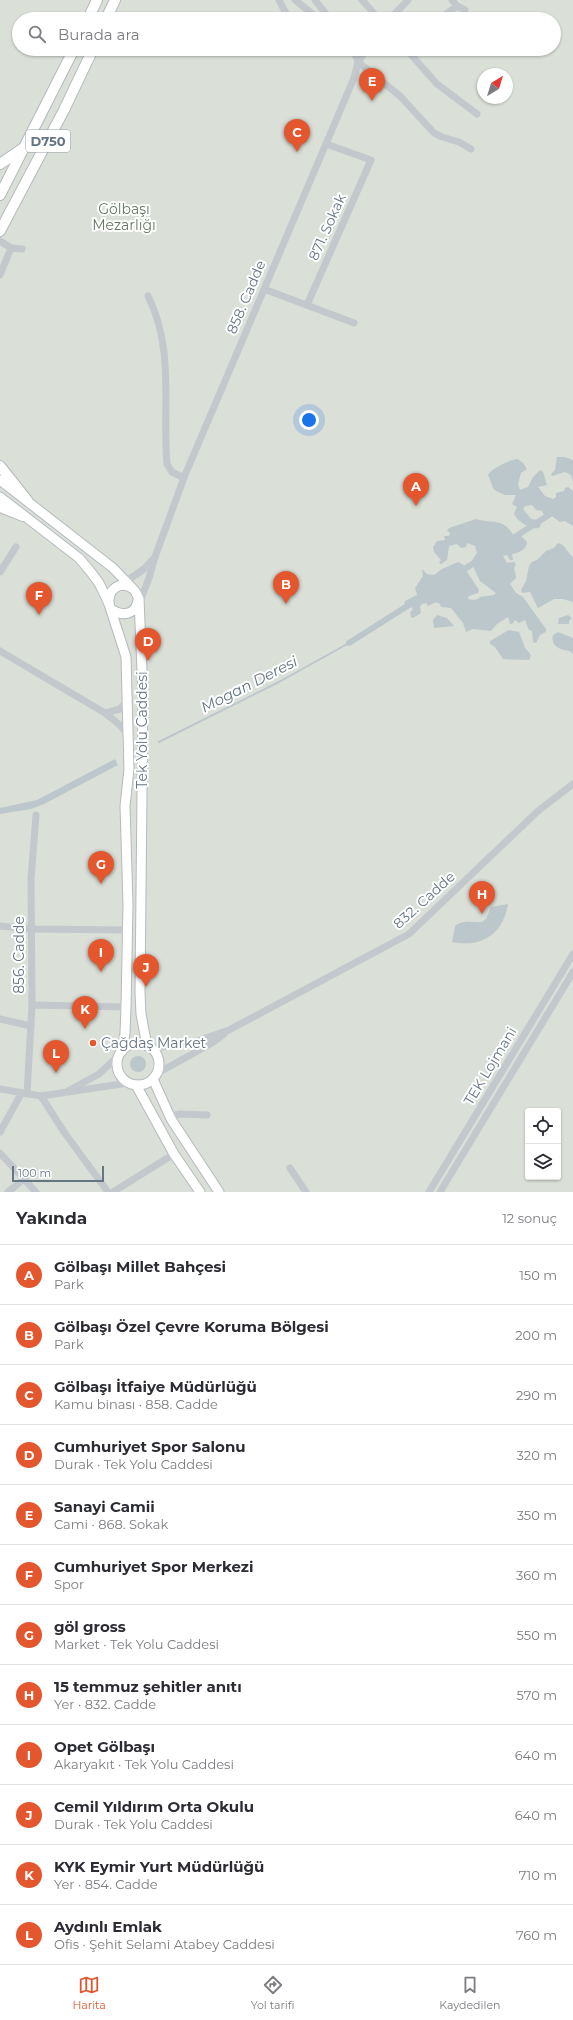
<!DOCTYPE html>
<html lang="tr">
<head>
<meta charset="utf-8">
<style>
  :root { --surface:#fff; --page:#f2f2f3; --text:#2b2b33; --muted:#7c7c81; --line:#e1e1e2; --accent:#e4572e }
  body { margin:0; font-family:Montserrat,sans-serif; background:var(--page); color:var(--text) }
  .controls { position:absolute; right:12px; bottom:12px; display:grid; overflow:hidden; border-radius:4px; box-shadow:0 1px 3px #0004 }
  .controls button { width:36px; height:36px; display:grid; place-items:center; padding:0; border:0; border-bottom:1px solid var(--line); background:var(--surface); color:var(--text); font:20px sans-serif }
  .compass { position:absolute; left:477px; top:68px; width:36px; height:36px; border-radius:50%; background:var(--surface); box-shadow:0 1px 3px #0004; rotate:38deg }
  .scale { position:absolute; left:12px; bottom:10px; width:92px; box-sizing:border-box; padding-left:4px; border:2px solid #657683; border-top:0; font-size:11px; line-height:14px; white-space:nowrap; color:#657683; -webkit-text-stroke:3px #fff; paint-order:stroke }
  .you { position:absolute; left:309px; top:420px; width:14px; height:14px; margin:-10px; border:3px solid #fff; border-radius:50%; background:#1a73e8; box-shadow:0 0 0 6px #1a73e833 }
  .badge { display:grid; place-items:center; width:26px; height:26px; border-radius:50%; background:var(--accent); color:#fff; font-size:13px; font-weight:700 }
  .pin { position:absolute; translate:-50% -33px; filter:drop-shadow(0 1px 2px #0008) }
  .pin::after { content:''; position:absolute; top:21px; width:14px; height:12px; background:inherit; clip-path:polygon(0 0,100% 0,50% 100%) }
  .list { margin:0; padding:0; list-style:none }
  h2 { display:flex; justify-content:space-between; align-items:center; height:52px; margin:0; padding:0 16px; font-size:17px }
  h2 small { font-size:13px; font-weight:400; color:var(--muted) }
  .list li { display:grid; grid-template-columns:26px 1fr auto; gap:12px; align-items:center; box-sizing:border-box; height:60px; padding:0 16px; border-top:1px solid var(--line) }
  .list b { display:block; font-size:15px; white-space:nowrap }
  .list p { margin:0; font-size:13px; white-space:nowrap; color:var(--muted) }
  .list em { font-size:13px; font-style:normal; color:var(--muted) }
  .icon { flex:none; width:22px; height:22px; fill:none; stroke:currentColor; stroke-width:2; stroke-linecap:round; stroke-linejoin:round }
  .map { position:relative; flex:none; width:573px; height:1192px; overflow:hidden }
  .search { position:absolute; background:var(--surface); box-shadow:0 1px 3px #0004; left:12px; right:12px; top:12px; height:44px; display:flex; align-items:center; gap:10px; box-sizing:border-box; padding:0 14px; border-radius:22px; color:var(--muted); font-size:15px }
  .sheet { height:772px; background:var(--surface) }
  nav { display:flex; justify-content:space-around; align-items:center; box-sizing:border-box; height:56px; border-top:1px solid var(--line); background:var(--surface); font-size:11px; color:var(--muted) }
  nav a { display:grid; justify-items:center; gap:2px }
  nav .on { color:var(--accent) }
  .map>svg:first-child { display:block }
  .green { fill:#dadfd7; fill-rule:evenodd }
  .water { fill:#bbc7cb }
  .lines { fill:none; stroke-linecap:round; stroke-linejoin:round }
  .stream { stroke:#bbc7cb; stroke-width:2 }
  .canal { stroke:#bbc7cb; stroke-width:6 }
  .major-casing { stroke:#b5babe; stroke-width:11 }
  .highway-casing { stroke:#b4b9bd; stroke-width:12 }
  .minor { stroke:#c3c8cc; stroke-width:7 }
  .major { stroke:#fff; stroke-width:9 }
  .highway { stroke:#fff; stroke-width:10 }
  .poi-dot { fill:#e4572e; stroke:#fff; stroke-width:1.5 }
  .labels { text-anchor:middle; dominant-baseline:central; stroke-width:4; stroke-linejoin:round; paint-order:stroke }
  .shield { fill:#fff; stroke:#939fa8; stroke-width:1 }
  .shield-label { font-size:13px; font-weight:bold; fill:#657683 }
  .park-label { font-size:14px; fill:#687a64; stroke:#fff }
  .street-label { font-size:14px; fill:#657683; stroke:#fff }
  .poi-label { font-size:14px; fill:#657683; stroke:#fff; text-anchor:start }
  .water-label { font-size:15px; font-style:italic; fill:#60757c; stroke:#fff }
</style>
</head>
<body>
<div class="map">
<svg width="573" height="1192" viewBox="0 0 573 1192">
  <rect width="100%" height="100%" fill="#fafaf8"/>
  <path class="green" d="M0 0H573V1192H0ZM19 19H554V49H19ZM483 74H507V98H483ZM528 1111H558V1177H528Z"/>
  <g class="water">
    <path d="M557 457H565L573 460V482L571 475 565 472 552 476 551 474 555 470Z"/>
    <path d="M518 459 523 463 527 469 521 473 518 484 520 490 528 487 533 477 540 470 543 472 547 485 538 487 545 496 553 499 556 497V493L564 491 565 488 568 487 573 491V526L565 521 560 522 552 516 544 515 542 511 536 510 532 505 525 506 523 509 531 519 538 520 541 525 539 528C531 530 516 521 514 513L517 507 512 504 516 495H505L494 490 488 475C490 469 511 459 518 459Z"/>
    <path d="M476 519C491 524 503 517 513 535L521 536 527 542C527 550 518 553 512 554L513 560H510L507 555 503 556 507 563 514 562 516 564 514 568 516 578 510 584 516 593 523 597 546 629V632L540 635 536 643 533 642 532 631 529 630 525 620 519 623 515 620 512 624H510L508 617 497 624 491 631 473 629 466 632 463 623 451 608 441 607 440 604 436 602 428 606 426 603 422 604 420 607 421 613 413 618 411 617 410 613 413 609 411 607 406 609 404 607 405 601 417 595 415 588 423 576 422 569 427 574 434 575 442 569 458 562 465 566 466 570 479 590 478 593 469 596 468 599 474 600 480 598 479 597 494 595 496 593 480 581 471 562 477 553 475 546 467 543 466 547 461 548 457 544 449 546 447 560 441 564 439 563 441 560 434 552 433 547 437 541 445 540 444 536H449L450 533 447 531 449 528Z"/>
    <path d="M558 543 563 545 573 558V602L563 599H554L538 608 530 592 522 593 521 590 526 581 529 566 532 562 537 560 546 551 554 548Z"/>
    <path d="M437 615 447 618 454 626 434 628 433 620Z"/>
    <path d="M568 615 572 618 569 621V624H558L559 618Z"/>
    <path d="M509 630 519 632 525 648 531 655 529 660 503 659 495 647 490 644V641Z"/>
    <path d="M558 632 573 638V654L570 651C562 650 550 647 553 635Z"/>
    <path d="M115 759 118 765 44 804 31 809 0 814V808L37 800Z"/>
    <path d="M508 904C503 934 482 948 452 942L455 926C465 919 471 923 482 922L486 919 491 907Z"/>
    <circle cx="138" cy="1064" r="8"/>
  </g>
  <g class="lines">
    <path class="stream" d="M159 742 279 682 349 643"/>
    <g class="canal">
      <path d="M510 540 555 511"/>
      <path d="M460 572 477 561"/>
      <path d="M349 643 412 603"/>
    </g>
    <defs>
      <g id="major">
        <path d="M0 480 113 568 135 591 139 599 143 695 140 992 141 1014 147 1046"/>
        <path d="M0 497 79 558 90 571 99 583 109 604 126 657 129 769 125 806 128 904 126 1007 125 1033 122 1051"/>
        <path d="M109 604C108 589 119 581 132 588"/>
        <path d="M111 609C122 617 136 615 138 600"/>
        <circle cx="138" cy="1064" r="21"/>
        <path d="M153 1079 171 1119 219 1192"/>
        <path d="M136 1085 174 1154 200 1192"/>
      </g>
      <g id="highway">
        <path d="M88 19 97 0"/>
        <path d="M106 19 115 0"/>
        <path d="M0 164 22 149"/>
        <path d="M0 195 74 49"/>
        <path d="M0 231 64 110 93 49"/>
        <path d="M0 466 27 500"/>
        <path d="M0 507 23 516"/>
      </g>
    </defs>
    <use href="#major" class="major-casing"/>
    <use href="#highway" class="highway-casing"/>
    <g class="minor">
      <path d="M279 0 289 19"/>
      <path d="M295 0 319 19"/>
      <path d="M315 0 330 19"/>
      <path d="M362 0 379 19"/>
      <path d="M452 0 457 6 465 10"/>
      <path d="M390 19 408 0"/>
      <path d="M439 19 457 6"/>
      <path d="M309 49 314 52 321 49"/>
      <path d="M367 49 358 62 400 96 434 133 442 137 459 142 471 149"/>
      <path d="M406 49 437 84 477 114"/>
      <path d="M0 241 11 248 0 275"/>
      <path d="M11 248 22 249"/>
      <path d="M264 289 354 323"/>
      <path d="M148 296C175 349 162 408 167 464L172 472 184 478"/>
      <path d="M307 305 371 160 326 144"/>
      <path d="M155 557 185 475 354 78 358 62 353 49"/>
      <path d="M0 572 16 547"/>
      <path d="M122 584 144 569 155 557 149 578 139 604"/>
      <path d="M0 651 105 713"/>
      <path d="M127 701 120 709 105 713 121 726 128 735"/>
      <path d="M0 926 33 929 128 930"/>
      <path d="M32 1005 126 1007"/>
      <path d="M0 1019 31 1026"/>
      <path d="M151 1048 189 1044 229 1030 409 934 538 811 573 784"/>
      <path d="M156 1074 212 1043 224 1034"/>
      <path d="M0 1089 41 1096 128 1083"/>
      <path d="M68 1091 99 1074 118 1056"/>
      <path d="M27 1094 32 1005 31 879 36 815"/>
      <path d="M41 1096 64 1132 108 1192"/>
      <path d="M170 1116 180 1114 207 1115"/>
      <path d="M0 1132 21 1094"/>
      <path d="M0 1153 36 1192"/>
      <path d="M290 1168 306 1192"/>
      <path d="M8 1192 25 1178"/>
      <path d="M113 1192 174 1154"/>
      <path d="M429 1192 573 954"/>
      <path d="M440 1192 573 972"/>
    </g>
    <use href="#major" class="major"/>
    <use href="#highway" class="highway"/>
  </g>
  <circle class="poi-dot" cx="93" cy="1043" r="4"/>
  <g class="labels">
    <rect class="shield" x="26" y="130" width="44" height="22" rx="3"/>
    <g class="shield-label">
      <text x="48" y="141">D750</text>
    </g>
    <g class="park-label">
      <text x="124" y="209">Gölbaşı<tspan x="124" dy="16">Mezarlığı</tspan></text>
    </g>
    <g class="street-label">
      <text transform="translate(327 227) rotate(-66)">871. Sokak</text>
      <text transform="translate(246 297) rotate(-67)">858. Cadde</text>
      <text transform="translate(142 730) rotate(-90)">Tek Yolu Caddesi</text>
      <text transform="translate(424 900) rotate(-42)">832. Cadde</text>
      <text transform="translate(19 955) rotate(-90)">856. Cadde</text>
      <text transform="translate(490 1066) rotate(-59)">TEK Lojmani</text>
    </g>
    <g class="poi-label">
      <text x="101" y="1043">Çağdaş Market</text>
    </g>
    <g class="water-label">
      <text transform="translate(249 684) rotate(-27)">Mogan Deresi</text>
    </g>
  </g>
</svg>
<div class="controls">
<button><svg class="icon" aria-label="locate" viewBox="0 0 24 24"><circle cx="12" cy="12" r="6"/><path d="M12 2v4M12 18v4M2 12h4M18 12h4"/></svg></button>
<button><svg class="icon" aria-label="layers" viewBox="0 0 24 24"><path d="M12 4l9 5-9 5-9-5zM3 14l9 5 9-5"/></svg></button>
</div>
<svg class="compass" viewBox="-18 -18 36 36"><path d="M0-13l5 13h-10z" fill="#e53935"/><path d="M0 13l5-13h-10z" fill="#7c7c81"/></svg>
<div class="scale">100 m</div>
<div class="you"></div>
<div class="pin badge" style="left:416px;top:506px">A</div>
<div class="pin badge" style="left:286px;top:604px">B</div>
<div class="pin badge" style="left:297px;top:152px">C</div>
<div class="pin badge" style="left:148px;top:661px">D</div>
<div class="pin badge" style="left:372px;top:101px">E</div>
<div class="pin badge" style="left:39px;top:615px">F</div>
<div class="pin badge" style="left:101px;top:884px">G</div>
<div class="pin badge" style="left:482px;top:914px">H</div>
<div class="pin badge" style="left:101px;top:972px">I</div>
<div class="pin badge" style="left:146px;top:987px">J</div>
<div class="pin badge" style="left:85px;top:1029px">K</div>
<div class="pin badge" style="left:56px;top:1073px">L</div>
<div class="search"><svg class="icon" aria-label="search" viewBox="0 0 24 24"><circle cx="10" cy="10" r="6"/><path d="M15 15l6 6"/></svg>Burada ara</div>
</div>
<section class="sheet">
<h2>Yakında<small>12 sonuç</small></h2>
<ul class="list">
<li><span class="badge">A</span><div><b>Gölbaşı Millet Bahçesi</b><p>Park</p></div><em>150 m</em></li>
<li><span class="badge">B</span><div><b>Gölbaşı Özel Çevre Koruma Bölgesi</b><p>Park</p></div><em>200 m</em></li>
<li><span class="badge">C</span><div><b>Gölbaşı İtfaiye Müdürlüğü</b><p>Kamu binası · 858. Cadde</p></div><em>290 m</em></li>
<li><span class="badge">D</span><div><b>Cumhuriyet Spor Salonu</b><p>Durak · Tek Yolu Caddesi</p></div><em>320 m</em></li>
<li><span class="badge">E</span><div><b>Sanayi Camii</b><p>Cami · 868. Sokak</p></div><em>350 m</em></li>
<li><span class="badge">F</span><div><b>Cumhuriyet Spor Merkezi</b><p>Spor</p></div><em>360 m</em></li>
<li><span class="badge">G</span><div><b>göl gross</b><p>Market · Tek Yolu Caddesi</p></div><em>550 m</em></li>
<li><span class="badge">H</span><div><b>15 temmuz şehitler anıtı</b><p>Yer · 832. Cadde</p></div><em>570 m</em></li>
<li><span class="badge">I</span><div><b>Opet Gölbaşı</b><p>Akaryakıt · Tek Yolu Caddesi</p></div><em>640 m</em></li>
<li><span class="badge">J</span><div><b>Cemil Yıldırım Orta Okulu</b><p>Durak · Tek Yolu Caddesi</p></div><em>640 m</em></li>
<li><span class="badge">K</span><div><b>KYK Eymir Yurt Müdürlüğü</b><p>Yer · 854. Cadde</p></div><em>710 m</em></li>
<li><span class="badge">L</span><div><b>Aydınlı Emlak</b><p>Ofis · Şehit Selami Atabey Caddesi</p></div><em>760 m</em></li>
</ul>
</section>
<nav>
<a class="on"><svg class="icon" aria-label="map" viewBox="0 0 24 24"><path d="M3 6l6-2 6 2 6-2v14l-6 2-6-2-6 2zM9 4v14M15 6v14"/></svg>Harita</a>
<a><svg class="icon" aria-label="directions" viewBox="0 0 24 24"><path d="M12 3l9 9-9 9-9-9zM9 14v-3h6M13 9l2 2-2 2"/></svg>Yol tarifi</a>
<a><svg class="icon" aria-label="saved" viewBox="0 0 24 24"><path d="M7 4h10v16l-5-4-5 4z"/></svg>Kaydedilen</a>
</nav>
</body>
</html>
